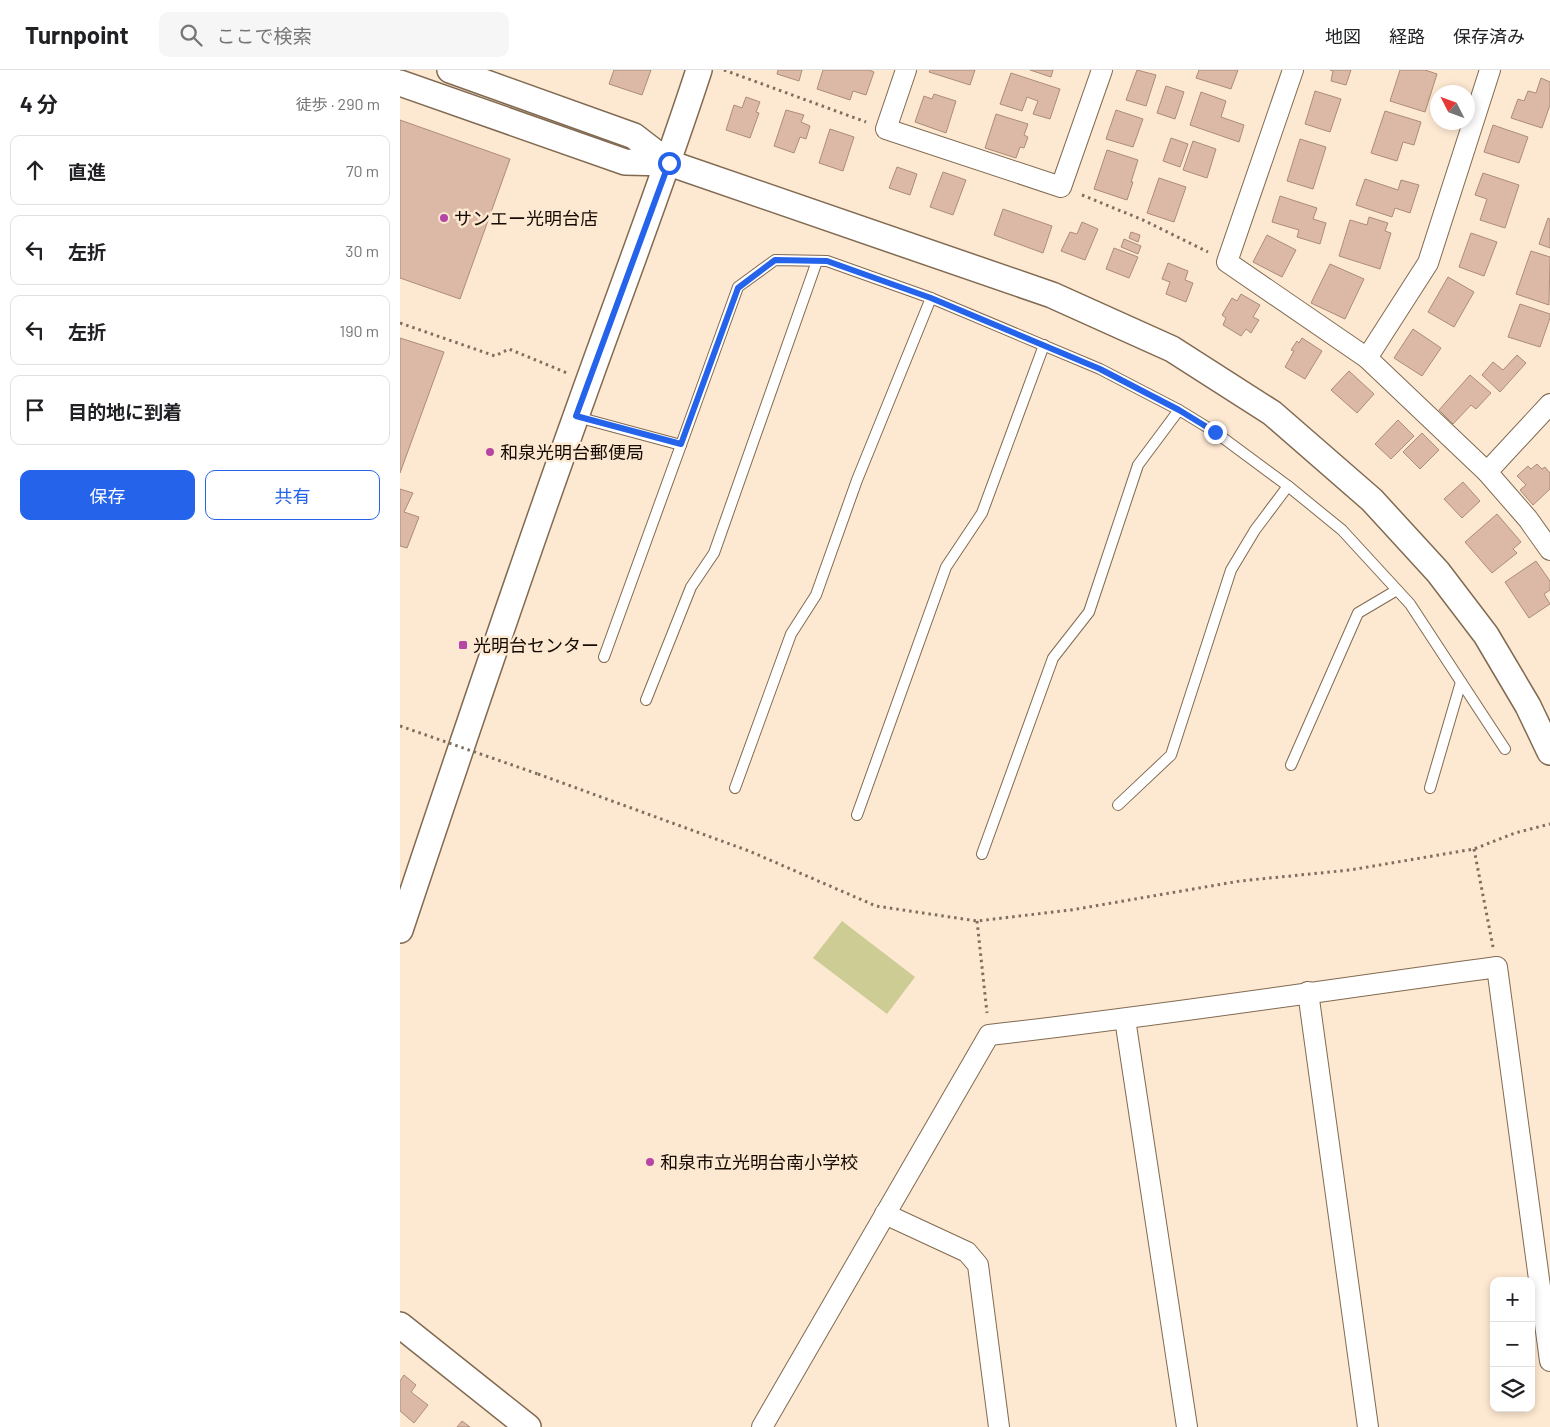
<!DOCTYPE html>
<html lang="ja">
<head>
<meta charset="utf-8">
<style>
  :root { --surface:#fff; --page:#f6f6f6; --text:#202124; --muted:#757577; --line:#e0e0e0; --accent:#2563eb }
  body { margin:0; font-family:Barlow,"Noto Sans JP",sans-serif; background:var(--page); color:var(--text) }
  .controls { position:absolute; right:15px; bottom:15px; display:grid; overflow:hidden; border-radius:10px; box-shadow:0 2px 8px #0003 }
  .controls button { width:45px; height:45px; display:grid; place-items:center; padding:0; border:0; border-bottom:1px solid var(--line); background:var(--surface); color:var(--text); font:25px sans-serif }
  .compass { position:absolute; left:1030px; top:15px; width:45px; height:45px; border-radius:50%; background:var(--surface); box-shadow:0 2px 8px #0003; rotate:312deg }
  .stop { position:absolute; width:15px; height:15px; margin:-11px; border:4px solid #2563eb; border-radius:50%; background:#fff }
  .stop.end { background:#2563eb; border-color:#fff; box-shadow:0 1px 5px #0008 }
  .list { margin:0; padding:0; list-style:none }
  h2 { display:flex; justify-content:space-between; align-items:center; height:65px; margin:0; padding:0 20px; font-size:21px }
  h2 small { font-size:16px; font-weight:400; color:var(--muted) }
  .list li { display:grid; grid-template-columns:32px 1fr auto; gap:15px; align-items:center; box-sizing:border-box; height:70px; margin:0 10px 10px; padding:0 10px; border:1px solid var(--line); border-radius:10px }
  .list b { display:block; font-size:19px; white-space:nowrap }
  .list em { font-size:16px; font-style:normal; color:var(--muted) }
  .actions { display:flex; gap:10px; padding:15px 20px }
  .actions a { flex:1; padding:11px 0; border:1px solid var(--accent); border-radius:10px; text-align:center; font-size:18px; color:var(--accent) }
  .actions .main { background:var(--accent); color:#fff }
  .icon { flex:none; width:28px; height:28px; fill:none; stroke:currentColor; stroke-width:2; stroke-linecap:round; stroke-linejoin:round }
  .map { position:relative; flex:none; width:1150px; height:1357px; overflow:hidden }
  header { display:flex; align-items:center; gap:30px; box-sizing:border-box; height:70px; padding:0 25px; background:var(--surface); border-bottom:1px solid var(--line) }
  header strong { font-size:24px }
  nav { display:flex; gap:28px; margin-inline-start:auto; font-size:18px }
  .search { width:350px; height:45px; background:var(--page); display:flex; align-items:center; gap:12px; box-sizing:border-box; padding:0 18px; border-radius:10px; color:var(--muted); font-size:19px }
  main { display:flex }
  aside { flex:1; background:var(--surface) }
  .map>svg:first-child { display:block }
  .water { fill:#cdcc94 }
  .building { fill:#dbb9a6; stroke:#ac8c7a }
  .lines { fill:none; stroke-linecap:round; stroke-linejoin:round }
  .service-casing { stroke:#816a51; stroke-width:12 }
  .minor-casing { stroke:#816a51; stroke-width:22 }
  .tertiary-casing { stroke:#816a51; stroke-width:28 }
  .path { stroke:#7e6f61; stroke-width:3; stroke-dasharray:2.5 4; stroke-linecap:butt }
  .service { stroke:#fff; stroke-width:10 }
  .minor { stroke:#fff; stroke-width:20 }
  .tertiary { stroke:#fff; stroke-width:25 }
  .path-bridge { stroke:#7e6f61; stroke-width:3; stroke-dasharray:2.5 4; stroke-linecap:butt }
  .route { stroke:#2563eb; stroke-width:6 }
  .poi-dot { fill:#b546a4; stroke:#fde8d1; stroke-width:2 }
  .labels { text-anchor:middle; dominant-baseline:central; stroke-width:5; stroke-linejoin:round; paint-order:stroke }
  .poi-label { font-size:18px; fill:#140b03; stroke:#fde8d1; text-anchor:start }
</style>
</head>
<body>
<header>
<strong>Turnpoint</strong>
<div class="search"><svg class="icon" aria-label="search" viewBox="0 0 24 24"><circle cx="10" cy="10" r="6"/><path d="M15 15l6 6"/></svg>ここで検索</div>
<nav><a>地図</a><a>経路</a><a>保存済み</a></nav>
</header>
<main>
<aside>
<h2>4 分<small>徒歩 · 290 m</small></h2>
<ul class="list">
<li><svg class="icon" aria-label="ahead" viewBox="0 0 24 24"><path d="M12 20V5M6 11l6-6 6 6"/></svg><div><b>直進</b></div><em>70 m</em></li>
<li><svg class="icon" aria-label="left" viewBox="0 0 24 24"><path d="M17 20v-9H6M10 6l-5 5 5 5"/></svg><div><b>左折</b></div><em>30 m</em></li>
<li><svg class="icon" aria-label="left" viewBox="0 0 24 24"><path d="M17 20v-9H6M10 6l-5 5 5 5"/></svg><div><b>左折</b></div><em>190 m</em></li>
<li><svg class="icon" aria-label="arrive" viewBox="0 0 24 24"><path d="M6 21V4h12l-3 4 3 4H6"/></svg><div><b>目的地に到着</b></div></li>
</ul>
<div class="actions"><a class="main">保存</a><a>共有</a></div>
</aside>
<div class="map">
<svg width="1150" height="1357" viewBox="0 0 1150 1357">
  <rect width="100%" height="100%" fill="#fde8d1"/>
  <path class="water" d="M442 851 515 907 487 944 413 888Z"/>
  <g class="building">
    <path d="M214 0H251L242 25 209 14Z"/>
    <path d="M378 0H402L399 11 377 4Z"/>
    <path d="M423 0H469L474 2 466 25 453 21 450 30 417 19Z"/>
    <path d="M530 0H575L570 15 529 2Z"/>
    <path d="M630 0H653L651 7Z"/>
    <path d="M737 0 756 5 746 36 726 30Z"/>
    <path d="M799 0H838L831 19 796 8Z"/>
    <path d="M930 0H951L946 15 931 11 933 1Z"/>
    <path d="M1000 0H1025L1037 4 1025 42 990 31Z"/>
    <path d="M611 3 660 19 650 49 633 44 638 31 627 27 622 41 600 34Z"/>
    <path d="M1141 8 1150 12V35L1142 58 1111 48 1118 29 1124 31 1128 21 1136 23Z"/>
    <path d="M766 16 784 22 775 49 757 43Z"/>
    <path d="M915 21 941 29 930 62 905 54Z"/>
    <path d="M801 22 826 31 821 47 844 55 839 72 790 55Z"/>
    <path d="M534 24 556 31 546 63 515 52 524 26 532 29Z"/>
    <path d="M346 27 360 32 356 42 359 43 350 68 326 60 334 35 342 38Z"/>
    <path d="M386 40 404 45 401 52 410 56 406 69 400 67 394 83 374 76Z"/>
    <path d="M716 40 743 49 733 77 706 69Z"/>
    <path d="M985 41 1021 52 1014 75 1003 72 997 91 971 83Z"/>
    <path d="M596 44 628 54 624 65 628 67 624 78 620 77 616 88 585 78Z"/>
    <path d="M0 50 110 89 60 229 0 208Z"/>
    <path d="M1093 55 1128 67 1119 93 1084 82Z"/>
    <path d="M430 59 454 67 443 101 419 93Z"/>
    <path d="M771 68 788 74 780 97 763 91Z"/>
    <path d="M900 69 926 77 913 119 887 111Z"/>
    <path d="M793 71 816 79 807 108 783 100Z"/>
    <path d="M707 80 738 90 731 112H733L727 130 694 119Z"/>
    <path d="M497 97 517 104 510 125 489 118Z"/>
    <path d="M543 102 566 110 553 145 530 137Z"/>
    <path d="M1083 103 1119 115 1105 158 1080 150 1087 129 1075 125Z"/>
    <path d="M759 108 786 117 774 152 747 143Z"/>
    <path d="M965 109 998 120 1001 110 1019 115 1010 143 995 138 992 147 956 135Z"/>
    <path d="M880 126 917 138 913 149 926 153 920 174 897 167 899 160 872 152Z"/>
    <path d="M603 139 652 156 643 183 594 165Z"/>
    <path d="M969 147 988 153 985 161 991 163 980 199 939 186 950 150 967 155Z"/>
    <path d="M1148 148 1150 149V178L1139 174Z"/>
    <path d="M682 152 698 159 685 190 661 181 670 162 677 164Z"/>
    <path d="M731 162 740 165 738 172 729 168Z"/>
    <path d="M1071 163 1097 172 1084 206 1059 197Z"/>
    <path d="M867 165 896 180 882 207 853 192Z"/>
    <path d="M724 169 741 176 738 184 721 177Z"/>
    <path d="M714 178 738 187 729 208 706 199Z"/>
    <path d="M1131 181 1150 187 1149 235 1116 224Z"/>
    <path d="M768 193 788 201 785 210 793 213 786 232 766 224 770 212 762 209Z"/>
    <path d="M930 194 964 209 945 249 911 233Z"/>
    <path d="M1048 207 1074 222 1054 257 1028 242Z"/>
    <path d="M841 224 860 235 853 247 859 250 851 263 846 259 841 266 823 255 826 248 822 245 832 228 837 231Z"/>
    <path d="M1120 234 1150 244V248L1140 277 1108 267Z"/>
    <path d="M1013 259 1041 278 1022 306 994 288Z"/>
    <path d="M0 268 44 282 0 403Z"/>
    <path d="M902 268 922 281 905 309 885 297 894 281 891 280 897 271 899 273Z"/>
    <path d="M1117 285 1126 293 1100 322 1082 305 1093 292 1103 300Z"/>
    <path d="M949 301 974 324 957 343 931 320Z"/>
    <path d="M1070 305 1091 323 1076 339 1071 335 1053 354 1039 340Z"/>
    <path d="M998 350 1014 366 991 389 975 374Z"/>
    <path d="M1022 363 1039 380 1020 399 1003 382Z"/>
    <path d="M1137 394 1142 399 1145 397 1150 403V419L1133 435 1120 420 1126 415 1117 406 1128 396 1131 399Z"/>
    <path d="M1063 412 1080 431 1062 448 1044 429Z"/>
    <path d="M0 419 13 423 4 442 19 447 7 478 0 476Z"/>
    <path d="M1097 444 1121 472 1113 479 1117 483 1092 503 1065 472Z"/>
    <path d="M1136 491 1150 511V520L1144 524 1150 534 1129 548 1105 512Z"/>
    <path d="M4 1305 16 1315 11 1322 28 1335 14 1353 0 1341V1311Z"/>
    <path d="M62 1351 70 1357H57Z"/>
  </g>
  <g class="lines">
    <defs>
      <g id="service">
        <path d="M177 347 281 375 338 217 375 190 427 191 531 228 700 299 779 340 815 362 888 416 942 460 1010 534 1105 679"/>
        <path d="M204 587 281 375"/>
        <path d="M246 630 291 517 314 483 417 191"/>
        <path d="M891 695 958 543 997 520"/>
        <path d="M335 718 391 564 416 525 457 410 531 228"/>
        <path d="M1030 718 1061 612"/>
        <path d="M718 735 771 685 831 500 855 460 888 416"/>
        <path d="M457 745 546 497 582 443 644 275"/>
        <path d="M582 784 653 588 689 542 738 395 779 340"/>
      </g>
      <g id="minor">
        <path d="M506 0 486 59 661 117 702 0"/>
        <path d="M893 0 827 192 967 288 1087 402 1128 449 1150 480"/>
        <path d="M967 288 1028 193 1090 0"/>
        <path d="M1087 402 1150 334"/>
        <path d="M908 922 968 1357"/>
        <path d="M725 949 787 1357"/>
        <path d="M485 1144 567 1182 578 1195 599 1357"/>
        <path d="M362 1357 589 965C759 946 927 920 1097 897L1150 1291"/>
      </g>
      <g id="tertiary">
        <path d="M50 0 234 66 269 93"/>
        <path d="M0 13 225 92 269 93 652 225 772 279 872 343 972 430 1038 502 1086 565 1128 636 1150 682"/>
        <path d="M0 860C57 689 114 519 175 349 216 233 261 117 299 0"/>
        <path d="M0 1255 128 1357"/>
      </g>
    </defs>
    <use href="#service" class="service-casing"/>
    <use href="#minor" class="minor-casing"/>
    <use href="#tertiary" class="tertiary-casing"/>
    <g class="path">
      <path d="M324 0 466 52"/>
      <path d="M682 125 743 150 808 182"/>
      <path d="M0 253 95 286 109 279 167 303"/>
      <path d="M138 704 349 781 476 836 577 851 671 840 840 811 950 800 1074 779 1115 763 1150 754"/>
      <path d="M1074 779 1093 877"/>
      <path d="M577 851 587 943"/>
    </g>
    <use href="#service" class="service"/>
    <use href="#minor" class="minor"/>
    <use href="#tertiary" class="tertiary"/>
    <path class="path-bridge" d="M0 656 138 704"/>
  </g>
  <g class="lines">
    <path class="route" d="M269 93 176 346 281 374 338 218 375 190 427 191 531 228 700 299 779 340 815 362"/>
  </g>
  <g class="poi-dot">
    <circle cx="44" cy="148" r="5"/>
    <circle cx="90" cy="382" r="5"/>
    <rect x="58" y="570" width="10" height="10" rx="2.5"/>
    <circle cx="250" cy="1092" r="5"/>
  </g>
  <g class="labels">
    <g class="poi-label">
      <text x="54" y="148">サンエー光明台店</text>
      <text x="100" y="382">和泉光明台郵便局</text>
      <text x="73" y="575">光明台センター</text>
      <text x="260" y="1092">和泉市立光明台南小学校</text>
    </g>
  </g>
</svg>
<div class="controls">
<button>+</button>
<button>−</button>
<button><svg class="icon" aria-label="layers" viewBox="0 0 24 24"><path d="M12 4l9 5-9 5-9-5zM3 14l9 5 9-5"/></svg></button>
</div>
<svg class="compass" viewBox="-18 -18 36 36"><path d="M0-13l5 13h-10z" fill="#e53935"/><path d="M0 13l5-13h-10z" fill="#757577"/></svg>
<div class="stop" style="left:269px;top:93px"></div>
<div class="stop end" style="left:815px;top:362px"></div>
</div>
</main>
</body>
</html>
